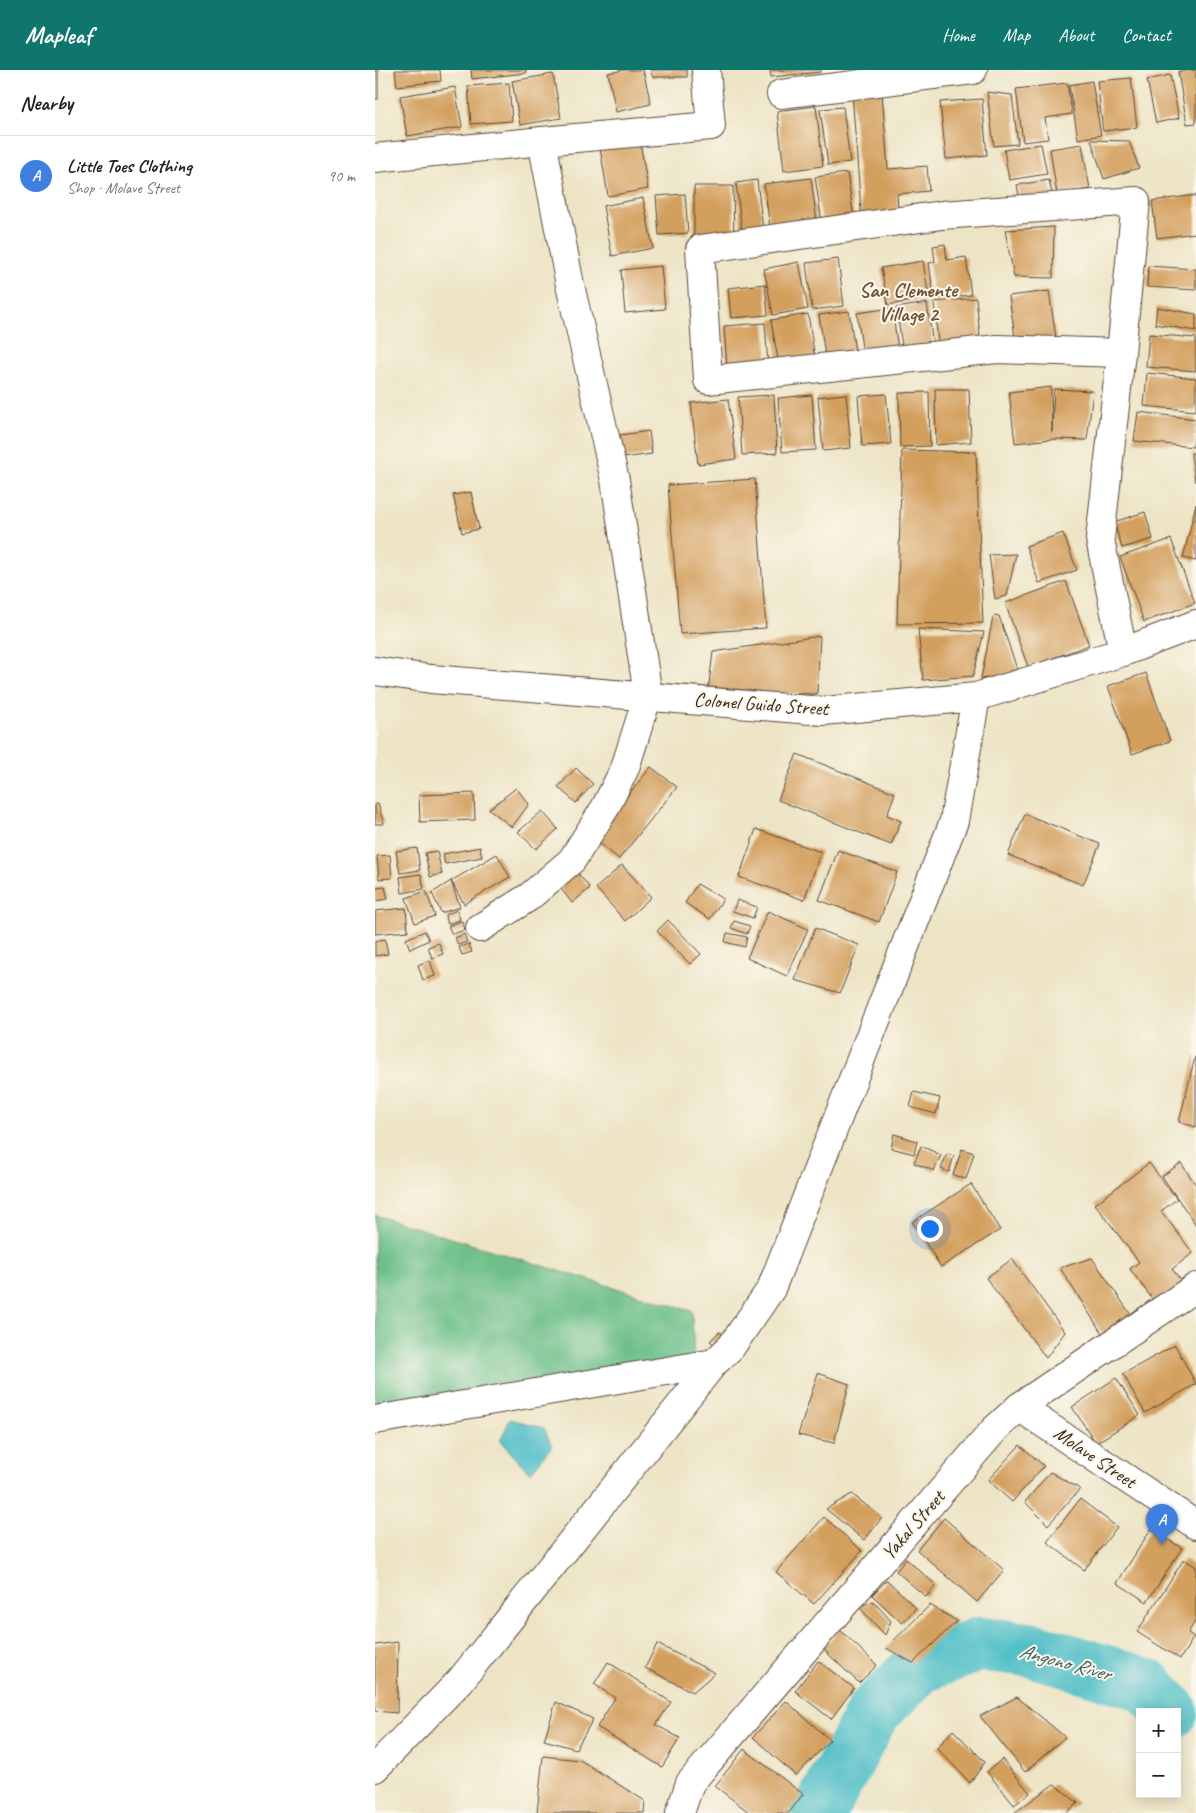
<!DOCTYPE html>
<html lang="en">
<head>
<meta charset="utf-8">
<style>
  :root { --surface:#fff; --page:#f2f2f2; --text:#202124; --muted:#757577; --line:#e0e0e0; --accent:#0f766e }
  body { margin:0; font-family:Caveat,sans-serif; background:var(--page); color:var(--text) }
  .controls { position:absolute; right:15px; bottom:15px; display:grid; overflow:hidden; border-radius:0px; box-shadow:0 2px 12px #0003 }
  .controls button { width:45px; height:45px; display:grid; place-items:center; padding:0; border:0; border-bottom:1px solid var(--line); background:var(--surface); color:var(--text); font:25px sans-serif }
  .you { position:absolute; left:554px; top:1158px; width:18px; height:18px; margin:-12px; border:4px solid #fff; border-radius:50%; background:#1a73e8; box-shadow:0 0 0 8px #1a73e833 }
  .badge { display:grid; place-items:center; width:32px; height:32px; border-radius:50%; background:var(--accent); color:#fff; font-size:16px; font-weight:700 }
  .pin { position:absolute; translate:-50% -41px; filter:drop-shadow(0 1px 2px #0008) }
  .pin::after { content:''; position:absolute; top:26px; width:18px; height:15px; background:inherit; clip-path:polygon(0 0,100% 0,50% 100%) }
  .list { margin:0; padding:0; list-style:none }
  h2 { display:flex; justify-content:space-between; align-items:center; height:65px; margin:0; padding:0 20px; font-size:21px }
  h2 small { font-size:16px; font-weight:400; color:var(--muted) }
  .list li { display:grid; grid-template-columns:32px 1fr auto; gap:15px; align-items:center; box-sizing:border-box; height:80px; padding:0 20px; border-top:1px solid var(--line) }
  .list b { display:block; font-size:19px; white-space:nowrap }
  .list p { margin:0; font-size:16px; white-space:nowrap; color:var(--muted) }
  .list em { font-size:16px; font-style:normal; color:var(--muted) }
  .map { position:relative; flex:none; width:821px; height:1743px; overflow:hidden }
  header { display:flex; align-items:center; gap:30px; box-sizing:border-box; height:70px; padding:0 25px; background:var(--accent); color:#fff }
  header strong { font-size:24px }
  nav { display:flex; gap:28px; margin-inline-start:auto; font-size:18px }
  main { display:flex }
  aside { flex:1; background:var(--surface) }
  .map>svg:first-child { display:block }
  .forest { fill:#6ebf8a; stroke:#547454 }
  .water { fill:#52c0c8; stroke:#467573 }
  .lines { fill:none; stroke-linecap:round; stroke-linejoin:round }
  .river { stroke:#52c0c8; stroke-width:55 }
  .building { fill:#d39f5d }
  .minor-casing { stroke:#564637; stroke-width:30 }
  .tertiary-casing { stroke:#564637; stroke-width:30 }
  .minor { stroke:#fff; stroke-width:28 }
  .tertiary { stroke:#fff; stroke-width:28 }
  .labels { text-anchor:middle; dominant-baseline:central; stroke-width:4; stroke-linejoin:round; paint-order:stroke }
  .street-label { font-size:20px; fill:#3b2a1e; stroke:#fbf7ec }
  .neighbourhood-label { font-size:21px; font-weight:bold; fill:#705334; stroke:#fbf7ec }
  .water-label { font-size:21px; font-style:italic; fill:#435e5a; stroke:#fbf7ec }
</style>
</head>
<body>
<header>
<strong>Mapleaf</strong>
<nav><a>Home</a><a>Map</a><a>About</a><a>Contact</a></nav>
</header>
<main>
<aside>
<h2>Nearby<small></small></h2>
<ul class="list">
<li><span class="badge" style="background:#3f7fe0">A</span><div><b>Little Toes Clothing</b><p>Shop · Molave Street</p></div><em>90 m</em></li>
</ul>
</aside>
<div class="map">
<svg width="821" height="1743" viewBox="0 0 821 1743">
  <rect width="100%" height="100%" fill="#fbf7ec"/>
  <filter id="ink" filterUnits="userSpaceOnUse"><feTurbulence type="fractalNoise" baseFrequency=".02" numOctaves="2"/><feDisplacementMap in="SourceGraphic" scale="10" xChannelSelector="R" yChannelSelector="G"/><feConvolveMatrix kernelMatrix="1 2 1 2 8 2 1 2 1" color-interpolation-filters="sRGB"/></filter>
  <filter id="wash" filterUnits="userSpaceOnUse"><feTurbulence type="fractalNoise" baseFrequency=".0096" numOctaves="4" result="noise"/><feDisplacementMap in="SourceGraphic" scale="20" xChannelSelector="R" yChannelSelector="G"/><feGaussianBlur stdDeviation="1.12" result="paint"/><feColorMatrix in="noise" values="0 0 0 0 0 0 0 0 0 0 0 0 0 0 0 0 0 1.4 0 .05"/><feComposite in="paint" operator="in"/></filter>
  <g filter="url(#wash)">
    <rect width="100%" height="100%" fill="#ede4c5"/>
    <path class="forest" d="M0 1145 317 1241 319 1293 0 1340Z"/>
    <path class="water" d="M135 1349 169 1358 177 1376 155 1403 125 1371Z"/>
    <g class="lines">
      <path class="river" d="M444 1743 499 1641 545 1596 605 1574 658 1580 771 1615 796 1642"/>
    </g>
    <g id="blocks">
      <g class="building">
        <rect x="0" y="0" width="3" height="29"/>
        <path d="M20 0H65L66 11 22 16Z"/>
        <path d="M96 0H151V3L97 9Z"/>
        <path d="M249 0H268L276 34 241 42 233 3Z"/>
        <path d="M275 0H312V7H278Z"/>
        <path d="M395 0H446V2L396 7Z"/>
        <path d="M812 0H821V53L812 54 803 2Z"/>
        <path d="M178 4 186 48 145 55 137 11Z"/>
        <path d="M795 5 804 48 781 53 772 10Z"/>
        <path d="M756 8 762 57 728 61 722 11Z"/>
        <path d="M717 11 726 65 703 69 694 15Z"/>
        <path d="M134 13 137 51 96 54 93 16Z"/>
        <path d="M692 13 697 44 670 48 673 69 648 72 641 19Z"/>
        <path d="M80 17 87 57 32 66 25 26Z"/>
        <path d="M507 22 513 99 552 96 554 121 522 124 524 151 487 154 477 23Z"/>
        <path d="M612 22 637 25 643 74 619 76Z"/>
        <path d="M607 29 612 85 571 89 565 32Z"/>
        <path d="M441 36 448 96 409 101 402 41Z"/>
        <path d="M468 37 475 92 453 95 445 39Z"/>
        <path d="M716 70 754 71 764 98 729 109Z"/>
        <path d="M265 72 273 119 233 126 225 78Z"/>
        <path d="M666 74 672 104 634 110 629 80Z"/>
        <path d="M707 74 715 119 682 124 675 79Z"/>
        <path d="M472 103 480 154 448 159 440 107Z"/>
        <path d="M436 108 443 159 396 165 389 114Z"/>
        <path d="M382 110 388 160 367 162 361 113Z"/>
        <path d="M674 110 678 129 646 135 642 115Z"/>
        <path d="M319 116H358L359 170 319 171Z"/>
        <path d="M310 124 313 163 284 165 281 126Z"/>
        <path d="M821 125V163L782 168 777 131Z"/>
        <path d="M268 128 278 178 237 186 228 136Z"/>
        <path d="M679 157 678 208 639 207 630 160Z"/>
        <path d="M570 174 572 190 591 187 596 225 559 229 554 193 560 192 558 176Z"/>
        <path d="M463 189 469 236 437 240 431 193Z"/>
        <path d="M548 191 554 228 513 235 506 198Z"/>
        <path d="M424 192 433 239 398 245 389 199Z"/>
        <path d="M286 196 290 239 250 243 246 200Z"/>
        <path d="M773 196 821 199V220L772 217Z"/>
        <path d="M390 214 393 245 356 248 353 218Z"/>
        <path d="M674 221 682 275 642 280 634 226Z"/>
        <path d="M601 228 606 277 564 281 559 232Z"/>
        <path d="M552 233 559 282 529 287 521 238Z"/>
        <path d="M782 237 821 244V261L780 254Z"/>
        <path d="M517 238 524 286 489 291 482 243Z"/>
        <path d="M474 241 481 288 451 292 444 245Z"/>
        <path d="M433 244 440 289 404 295 396 250Z"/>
        <path d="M390 253 393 295 352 298 349 256Z"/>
        <path d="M774 264 821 268V301L771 297Z"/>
        <path d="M772 303 821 308V341L769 336Z"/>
        <path d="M676 317 677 362 679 319 718 321 712 370 677 369 640 373 634 322Z"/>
        <path d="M560 319H594L596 372 561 375Z"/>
        <path d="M554 322 555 376 525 377 524 323Z"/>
        <path d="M471 324 476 378 448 381 443 327Z"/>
        <path d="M511 324 516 374 487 376 483 326Z"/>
        <path d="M399 325 402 383 367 385 363 327Z"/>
        <path d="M437 325 441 380 407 382 403 328Z"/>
        <path d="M353 329 361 389 323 394 316 333Z"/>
        <path d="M763 342 821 349 818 377 759 371Z"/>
        <path d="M274 361 277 384 248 388 245 365Z"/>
        <path d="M527 380 601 382 608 553 522 554Z"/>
        <path d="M816 383H821V411H820Z"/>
        <path d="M380 409 391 558 305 564 293 415Z"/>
        <path d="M96 422 104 459 87 463 78 425Z"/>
        <path d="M821 434V491L808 488Z"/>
        <path d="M770 442 778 469 747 478 739 452Z"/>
        <path d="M688 463 702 500 664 513 651 476Z"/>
        <path d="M796 469 820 533 769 552 745 487Z"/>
        <path d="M641 484 632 526 620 529 614 485Z"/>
        <path d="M691 511 714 575 653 597 630 533Z"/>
        <path d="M620 545 624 546 643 602 606 609 618 547Z"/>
        <path d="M543 559 609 562 598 606 548 610Z"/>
        <path d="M445 566 442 624 333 622 338 582Z"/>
        <path d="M771 603 795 671 757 684 733 616Z"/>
        <path d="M422 684 520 723 512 745 526 751 516 775 403 730Z"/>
        <path d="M276 697 302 717 244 789 218 768Z"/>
        <path d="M201 698 218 714 201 733 183 717Z"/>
        <path d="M141 718 154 734 137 757 114 739Z"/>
        <path d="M99 723 100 750 45 752 44 725Z"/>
        <path d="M0 734H3L9 754H0Z"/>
        <path d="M167 741 183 759 161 779 143 762Z"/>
        <path d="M650 744 725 774 708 815 633 785Z"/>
        <path d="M381 759 446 782 429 830 364 807Z"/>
        <path d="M105 777 107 787 70 794 68 784Z"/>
        <path d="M42 778 45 800 25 803 21 781Z"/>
        <path d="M463 780 522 802 504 852 444 830Z"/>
        <path d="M62 781 67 804 55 807 50 783Z"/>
        <path d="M122 784 135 807 89 834 76 811Z"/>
        <path d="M15 785 17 808 4 809 2 786Z"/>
        <path d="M247 795 276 827 250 851 221 818Z"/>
        <path d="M201 801 215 818 197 833 183 815Z"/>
        <path d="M46 804 49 819 27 823 25 807Z"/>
        <path d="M76 811 85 837 66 843 57 823Z"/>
        <path d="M322 814 348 829 335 849 310 833Z"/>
        <path d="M10 817 13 829 0 831V818Z"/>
        <path d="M51 821 60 846 40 853 31 828Z"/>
        <path d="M362 830 382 837 378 848 358 841Z"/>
        <path d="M31 838 33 861 0 864V841Z"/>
        <path d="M82 840 85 850 73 854 70 845Z"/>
        <path d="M393 841 433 859 412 906 372 888Z"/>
        <path d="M293 850 326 884 315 894 282 861Z"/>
        <path d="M87 851 90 860 77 864 73 856Z"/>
        <path d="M359 851 375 856 372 864 356 858Z"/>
        <path d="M440 858 484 875 465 923 420 910Z"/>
        <path d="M50 861 54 870 35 879 31 869Z"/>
        <path d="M352 863 372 867 370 877 350 872Z"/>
        <path d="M89 864 92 872 83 875 80 868Z"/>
        <path d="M10 869 13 884 0 886V871Z"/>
        <path d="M64 873 68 884 57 888 53 877Z"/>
        <path d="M94 874 97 882 87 885 84 877Z"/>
        <path d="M55 890 60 906 48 910 43 895Z"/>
        <path d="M820 987H821V1057L804 1052Z"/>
        <path d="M539 1022 565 1028 561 1044 535 1037Z"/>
        <path d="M519 1064 542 1071 539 1084 516 1078Z"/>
        <path d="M546 1076 566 1085 559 1101 539 1093Z"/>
        <path d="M587 1079 599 1083 591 1109 578 1105Z"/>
        <path d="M572 1084 579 1086 574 1102 566 1099Z"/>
        <path d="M774 1093 802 1129 786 1141 818 1183 797 1199 811 1217 784 1238 755 1199 764 1192 720 1134Z"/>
        <path d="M806 1093 821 1115V1155L787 1106Z"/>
        <path d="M596 1114 625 1160 566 1197 537 1152Z"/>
        <path d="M717 1188 756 1245 728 1265 685 1198Z"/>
        <path d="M637 1189 690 1262 671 1288 611 1208Z"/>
        <path d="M344 1262 351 1266 341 1275 335 1271Z"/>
        <path d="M800 1275 821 1314 770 1343 748 1304Z"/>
        <path d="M443 1303 474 1314 459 1373 423 1365Z"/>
        <path d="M741 1308 765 1345 721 1373 697 1337Z"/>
        <path d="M645 1375 669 1396 637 1432 613 1410Z"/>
        <path d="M675 1402 705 1419 673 1455 650 1432Z"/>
        <path d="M477 1424 507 1448 489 1470 451 1439Z"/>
        <path d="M705 1429 742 1457 709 1500 672 1472Z"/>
        <path d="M449 1447 487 1481 439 1534 401 1502Z"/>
        <path d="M569 1448 629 1500 602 1532 542 1480Z"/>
        <path d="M776 1459 807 1478 772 1532 742 1513Z"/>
        <path d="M531 1489 561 1515 551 1527 521 1501Z"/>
        <path d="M809 1489 821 1497V1550L813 1563 819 1567 805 1589 762 1562Z"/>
        <path d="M512 1510 541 1538 527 1553 497 1525Z"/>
        <path d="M498 1531 516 1551 510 1565 484 1537Z"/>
        <path d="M555 1535 582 1551 538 1593 511 1578Z"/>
        <path d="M465 1560 502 1595 484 1613 447 1578Z"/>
        <path d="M23 1572 22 1643 0 1641V1575Z"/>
        <path d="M282 1574 340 1603 318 1622 270 1598Z"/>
        <path d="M443 1591 479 1618 456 1649 420 1621Z"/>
        <path d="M233 1592 296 1632 281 1655 305 1668 287 1697 222 1657 240 1628 219 1614Z"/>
        <path d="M642 1627 690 1667 650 1702 605 1646Z"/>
        <path d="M411 1631 455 1670 421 1706 378 1667Z"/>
        <path d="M181 1632 218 1649 201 1679 169 1670Z"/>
        <path d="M578 1660 610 1692 595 1713 562 1678Z"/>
        <path d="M369 1679 428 1724 414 1743H375L340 1716Z"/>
        <path d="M168 1686 205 1690 270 1731 269 1743H162Z"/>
        <path d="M627 1689 655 1723 639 1735 612 1702Z"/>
        <path d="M679 1714 703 1733 691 1743H639Z"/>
      </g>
    </g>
  </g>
  <g filter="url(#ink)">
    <use href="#blocks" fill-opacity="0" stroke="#564637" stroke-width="1"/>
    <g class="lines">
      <defs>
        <g id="minor">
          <path d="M406 24 598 0"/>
          <path d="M0 88 167 71 336 56 331 0"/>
          <path d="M746 283 622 279 333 310 325 179 567 145 761 131 746 283 725 469 748 582"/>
          <path d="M105 858 154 827 197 790 230 738 250 698 273 625 240 410 195 215 167 71"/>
          <path d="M644 1337 821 1455"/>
          <path d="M0 1350 339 1293"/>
          <path d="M0 1698 85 1611 339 1293 356 1277 396 1219 579 751 601 627"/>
          <path d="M305 1743 315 1713 620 1359 644 1337 821 1217"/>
        </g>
        <path id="tertiary" d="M0 601 56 609 448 641 601 627 748 582 821 554"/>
      </defs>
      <use href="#minor" class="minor-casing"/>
      <use href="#tertiary" class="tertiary-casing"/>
      <use href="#minor" class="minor"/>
      <use href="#tertiary" class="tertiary"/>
    </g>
  </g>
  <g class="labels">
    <g class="street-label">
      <text transform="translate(386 634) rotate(4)">Colonel Guido Street</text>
      <text transform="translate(720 1387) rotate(34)">Molave Street</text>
      <text transform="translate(538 1455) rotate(-49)">Yakal Street</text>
    </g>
    <g class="neighbourhood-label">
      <text x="533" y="220">San Clemente<tspan x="533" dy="24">Village 2</tspan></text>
    </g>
    <g class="water-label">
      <text transform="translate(690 1592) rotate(15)">Angono River</text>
    </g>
  </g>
</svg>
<div class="controls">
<button>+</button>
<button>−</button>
</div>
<div class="you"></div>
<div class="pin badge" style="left:787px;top:1475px;background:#3f7fe0">A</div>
</div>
</main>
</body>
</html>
